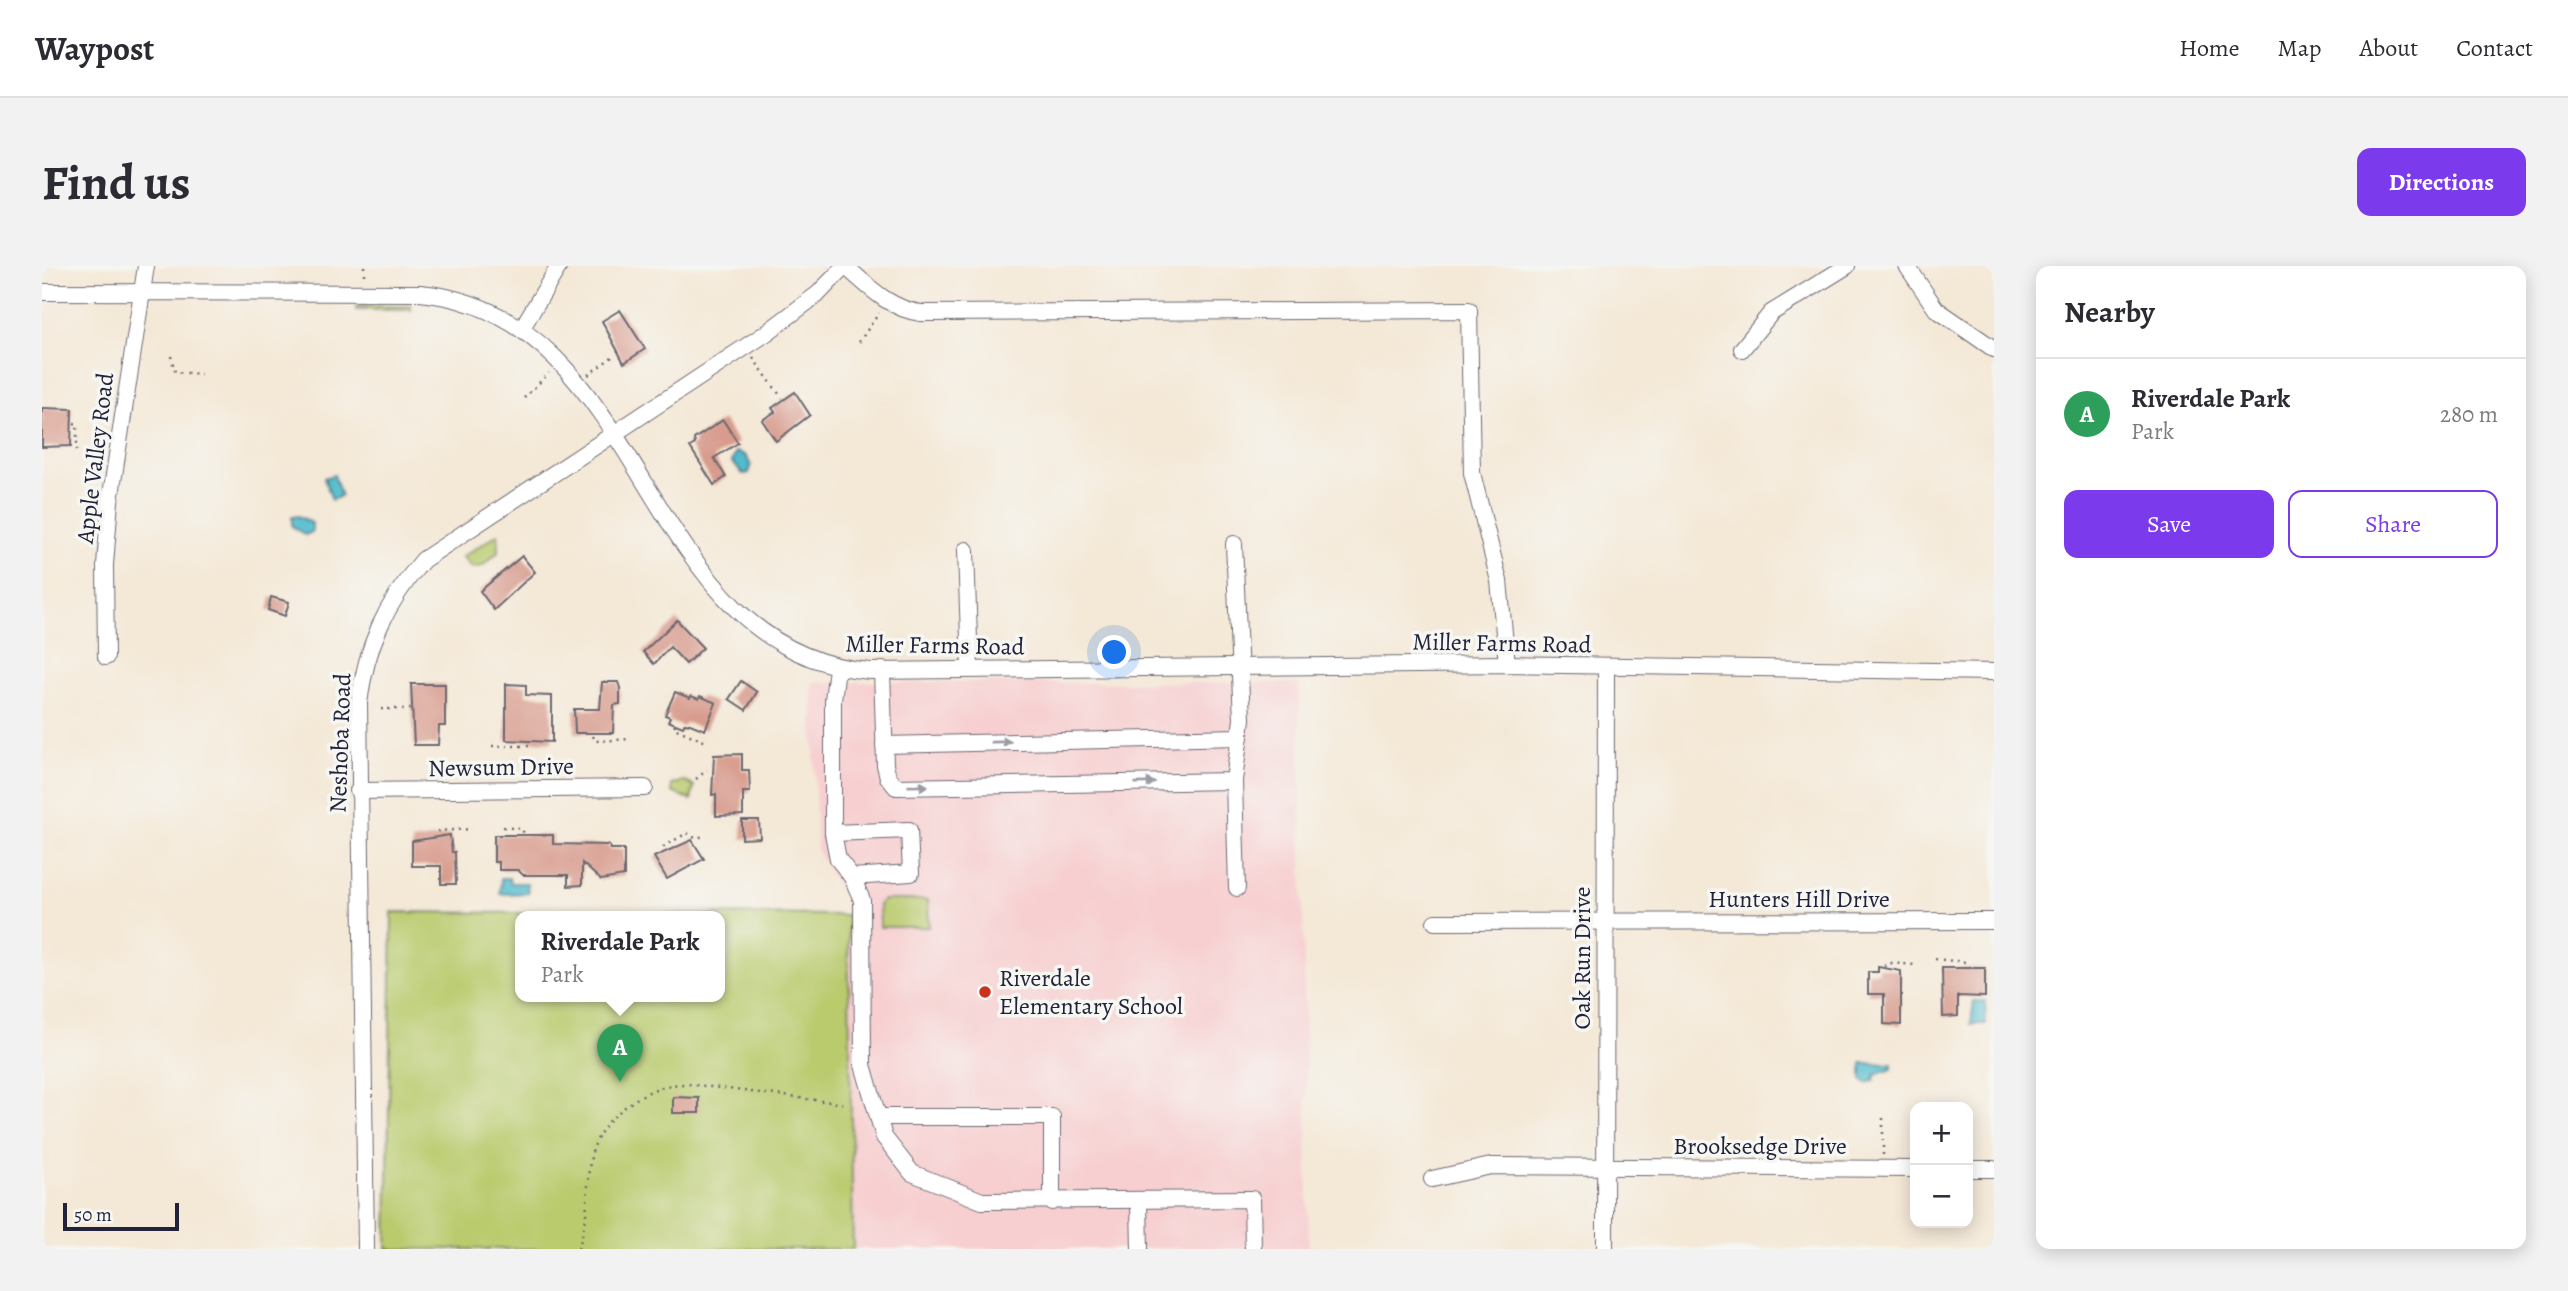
<!DOCTYPE html>
<html lang="en">
<head>
<meta charset="utf-8">
<style>
  :root { --surface:#fff; --page:#f2f2f3; --text:#2b2b33; --muted:#7c7c81; --line:#e1e1e2; --accent:#7c3aed }
  body { margin:0; font-family:Alegreya,serif; background:var(--page); color:var(--text) }
  .controls { position:absolute; right:21px; bottom:21px; display:grid; overflow:hidden; border-radius:14px; box-shadow:0 4px 18px #0003 }
  .controls button { width:63px; height:63px; display:grid; place-items:center; padding:0; border:0; border-bottom:2px solid var(--line); background:var(--surface); color:var(--text); font:35px sans-serif }
  .scale { position:absolute; left:21px; bottom:18px; width:116px; box-sizing:border-box; padding-left:7px; border:4px solid #22223b; border-top:0; font-size:19px; line-height:24px; white-space:nowrap; color:#22223b; -webkit-text-stroke:5px #f6f6f2; paint-order:stroke }
  .you { position:absolute; left:1073px; top:387px; width:24px; height:24px; margin:-18px; border:5px solid #fff; border-radius:50%; background:#1a73e8; box-shadow:0 0 0 10px #1a73e833 }
  .badge { display:grid; place-items:center; width:46px; height:46px; border-radius:50%; background:var(--accent); color:#fff; font-size:23px; font-weight:700 }
  .pin { position:absolute; translate:-50% -58px; filter:drop-shadow(0 2px 4px #0008) }
  .pin::after { content:''; position:absolute; top:37px; width:24px; height:21px; background:inherit; clip-path:polygon(0 0,100% 0,50% 100%) }
  .popup { position:absolute; left:473px; top:645px; width:210px; height:91px; box-sizing:border-box; display:grid; place-content:center; border-radius:14px; background:var(--surface); filter:drop-shadow(0 2px 5px #0005); font-size:23px; white-space:nowrap; color:var(--muted) }
  .popup b { font-size:26px; color:var(--text) }
  .popup::after { content:''; position:absolute; left:50%; top:100%; margin-left:-14px; border:14px solid transparent; border-top-color:var(--surface) }
  .list { margin:0; padding:0; list-style:none }
  h2 { display:flex; justify-content:space-between; align-items:center; height:91px; margin:0; padding:0 28px; font-size:30px }
  h2 small { font-size:23px; font-weight:400; color:var(--muted) }
  .list li { display:grid; grid-template-columns:46px 1fr auto; gap:21px; align-items:center; box-sizing:border-box; height:112px; padding:0 28px; border-top:2px solid var(--line) }
  .list b { display:block; font-size:26px; white-space:nowrap }
  .list p { margin:0; font-size:23px; white-space:nowrap; color:var(--muted) }
  .list em { font-size:23px; font-style:normal; color:var(--muted) }
  .actions { display:flex; gap:14px; padding:21px 28px }
  .actions a { flex:1; padding:16px 0; border:2px solid var(--accent); border-radius:14px; text-align:center; font-size:24px; color:var(--accent) }
  .actions .main { background:var(--accent); color:#fff }
  .map { position:relative; flex:none; width:1952px; height:983px; overflow:hidden; border-radius:14px }
  header { display:flex; align-items:center; gap:42px; box-sizing:border-box; height:98px; padding:0 35px; background:var(--surface); border-bottom:2px solid var(--line) }
  header strong { font-size:33px }
  nav { display:flex; gap:38px; margin-inline-start:auto; font-size:24px }
  .intro { display:flex; align-items:center; justify-content:space-between; box-sizing:border-box; height:168px; padding:0 42px }
  h1 { margin:0; font-size:49px }
  .button { padding:18px 32px; border-radius:14px; background:var(--accent); color:#fff; font-size:24px; font-weight:700 }
  main { display:flex; gap:42px; padding:0 42px }
  aside { flex:1; background:var(--surface); border-radius:14px; box-shadow:0 4px 18px #0003 }
  .map>svg:first-child { display:block }
  .built { fill:#f7cfd0 }
  .green { fill:#bacb6e; stroke:#6e7654; stroke-width:2; fill-rule:evenodd }
  .water { fill:#51bccd; stroke:#3a6f84; stroke-width:2 }
  .building { fill:#d89b8d }
  .lines { fill:none; stroke-linecap:round; stroke-linejoin:round }
  .minor-casing { stroke:#6c6771; stroke-width:18 }
  .path { stroke:#6c6771; stroke-width:2.5; stroke-dasharray:2 5; stroke-linecap:butt }
  .minor { stroke:#fff; stroke-width:16 }
  .oneway { fill:#9c9ca7 }
  .poi-dot { fill:#c8321e; stroke:#f6f6f2; stroke-width:2.5 }
  .labels { text-anchor:middle; dominant-baseline:central; stroke-width:7; stroke-linejoin:round; paint-order:stroke }
  .street-label { font-size:24px; fill:#22223b; stroke:#f6f6f2 }
  .poi-label { font-size:24px; fill:#22223b; stroke:#f6f6f2; text-anchor:start }
</style>
</head>
<body>
<header>
<strong>Waypost</strong>
<nav><a>Home</a><a>Map</a><a>About</a><a>Contact</a></nav>
</header>
<div class="intro"><h1>Find us</h1><a class="button">Directions</a></div>
<main>
<div class="map">
<svg width="1952" height="983" viewBox="0 0 1952 983">
  <rect width="100%" height="100%" fill="#f6f6f2"/>
  <filter id="ink" filterUnits="userSpaceOnUse"><feTurbulence type="fractalNoise" baseFrequency=".0143" numOctaves="2"/><feDisplacementMap in="SourceGraphic" scale="14" xChannelSelector="R" yChannelSelector="G"/><feConvolveMatrix kernelMatrix="1 2 1 2 8 2 1 2 1" color-interpolation-filters="sRGB"/></filter>
  <filter id="wash" filterUnits="userSpaceOnUse"><feTurbulence type="fractalNoise" baseFrequency=".00686" numOctaves="4" result="noise"/><feDisplacementMap in="SourceGraphic" scale="28" xChannelSelector="R" yChannelSelector="G"/><feGaussianBlur stdDeviation="1.57" result="paint"/><feColorMatrix in="noise" values="0 0 0 0 0 0 0 0 0 0 0 0 0 0 0 0 0 1.4 0 .05"/><feComposite in="paint" operator="in"/></filter>
  <g filter="url(#wash)">
    <rect width="100%" height="100%" fill="#f4e8d6"/>
    <path class="built" d="M770 416 1257 417 1267 983H811L807 639 775 586Z"/>
    <g class="green">
      <rect x="314" y="40" width="55" height="4"/>
      <path d="M456 268 457 285 440 300 430 302 420 291Z"/>
      <path d="M641 515 652 520 649 534 630 526V519Z"/>
      <path d="M841 634H886L887 661H838L837 638Z"/>
      <path d="M350 646 806 649 811 983H345ZM478 650H678V730H478Z"/>
    </g>
    <g class="water">
      <path d="M694 186 703 189 709 199 707 207 701 208 690 196Z"/>
      <path d="M292 209 299 230 290 234 282 212Z"/>
      <path d="M256 250 270 257V266L263 269 250 260V251Z"/>
      <path d="M459 612H467L469 617H485L486 627 458 628Z"/>
      <path d="M1932 735H1943L1944 758H1929Z"/>
      <path d="M1820 797 1850 798V803L1833 809 1832 815 1824 817 1820 814Z"/>
    </g>
    <g id="blocks">
      <g class="building">
        <path d="M578 44 603 83 582 97 560 55Z"/>
        <path d="M753 126 768 149 734 175 720 154 733 146 730 142Z"/>
        <path d="M0 142 30 143 29 180 0 181Z"/>
        <path d="M681 154 696 177 672 192 684 211 672 219 648 181 653 178 652 173Z"/>
        <path d="M480 290 493 306 452 344 438 325Z"/>
        <path d="M229 331 247 336 243 350 226 344Z"/>
        <path d="M635 354 661 382 644 398 628 381 612 398 601 386Z"/>
        <path d="M699 415 715 426 704 444 687 433Z"/>
        <path d="M560 416H576L578 422V438L572 439 571 467H533L532 443H558Z"/>
        <path d="M369 418H403V460H397L396 479H372Z"/>
        <path d="M464 418 484 419V429L510 430V476L464 474Z"/>
        <path d="M633 426 648 432 649 430 657 433 658 430 674 437 663 464 648 458 643 457 641 461 626 455 628 451 623 449Z"/>
        <path d="M700 488V504H707L708 526H701V549L674 550V528L670 529 672 489Z"/>
        <path d="M700 554H717L718 572 700 573Z"/>
        <path d="M408 569 410 586H413L414 618H399V600H370V575Z"/>
        <path d="M452 569H511V578L567 579 568 583H582V610L559 614 540 597V619L526 620V609H481L476 604H457V596H452Z"/>
        <path d="M650 574 662 593 625 613 612 591Z"/>
        <path d="M1836 701 1859 705V759L1842 758V728H1826V706H1836Z"/>
        <path d="M1900 702H1943V731L1916 730V750L1901 751Z"/>
        <path d="M631 831 657 832V847H631Z"/>
      </g>
    </g>
  </g>
  <g filter="url(#ink)">
    <use href="#blocks" fill-opacity="0" stroke="#6c6771" stroke-width="2"/>
    <g class="lines">
      <defs>
        <g id="minor">
          <path d="M803 0C826 20 847 43 879 47L1427 44 1430 207 1457 315 1465 398"/>
          <path d="M1865 0 1894 43 1952 83"/>
          <path d="M0 26 378 27C610 48 596 387 828 405L1465 398 1952 406"/>
          <path d="M480 62 517 0"/>
          <path d="M1700 83 1729 47 1805 0"/>
          <path d="M924 284 928 403"/>
          <path d="M64 391 63 299 68 235 104 0"/>
          <path d="M795 402 791 434V567L796 593 810 611 820 634 821 799 842 871 870 907 940 935 1210 933 1211 983"/>
          <path d="M840 404 843 499 846 511 854 521 1192 515 1200 453 1192 278"/>
          <path d="M842 479 1198 471"/>
          <path d="M1192 515 1195 622"/>
          <path d="M316 525 603 522"/>
          <path d="M791 567 867 564 869 607 810 611"/>
          <path d="M1393 656 1952 655"/>
          <path d="M836 851H1010V936"/>
          <path d="M1926 903H1952"/>
          <path d="M1390 913 1449 900 1873 903"/>
          <path d="M1097 937 1098 983"/>
          <path d="M324 983 317 437C324 380 344 337 381 294L723 68 776 28 803 0"/>
          <path d="M1563 983 1564 402"/>
        </g>
      </defs>
      <use href="#minor" class="minor-casing"/>
      <g class="path">
        <path d="M322 0V11"/>
        <path d="M817 76 837 47"/>
        <path d="M129 90 133 106 159 108"/>
        <path d="M711 92 740 132"/>
        <path d="M546 109 574 88"/>
        <path d="M482 132 507 107"/>
        <path d="M32 157 35 158V189"/>
        <path d="M339 443H371"/>
        <path d="M633 458 632 462 664 476"/>
        <path d="M551 470 553 475 589 473"/>
        <path d="M450 480H487"/>
        <path d="M654 513 665 504"/>
        <path d="M461 561 480 563 482 568"/>
        <path d="M395 565 430 563"/>
        <path d="M621 581 645 567 653 572 663 570"/>
        <path d="M1893 693 1923 696"/>
        <path d="M1842 700 1850 697 1873 699"/>
        <path d="M1841 889V850"/>
        <path d="M536 983C558 923 526 882 587 838 606 824 622 818 646 818L805 838"/>
      </g>
      <use href="#minor" class="minor"/>
    </g>
    <defs><path id="oneway-solid" d="M-6-.8H1V-3.2L6.5 0L1 3.2V.8H-6Z" transform="scale(1.75)"/></defs>
    <g class="oneway">
      <use href="#oneway-solid" transform="translate(959 476) rotate(-1)"/>
      <use href="#oneway-solid" transform="translate(1103 517) rotate(-1)"/>
      <use href="#oneway-solid" transform="translate(876 520) rotate(-1)"/>
    </g>
  </g>
  <circle class="poi-dot" cx="943" cy="726" r="7"/>
  <g class="labels">
    <g class="street-label">
      <text transform="translate(53 192) rotate(-83)">Apple Valley Road</text>
      <text transform="translate(1460 377) rotate(1)">Miller Farms Road</text>
      <text transform="translate(893 379) rotate(1)">Miller Farms Road</text>
      <text transform="translate(298 477) rotate(-88)">Neshoba Road</text>
      <text transform="translate(459 501) rotate(-1)">Newsum Drive</text>
      <text x="1757" y="633">Hunters Hill Drive</text>
      <text transform="translate(1540 692) rotate(-90)">Oak Run Drive</text>
      <text x="1718" y="880">Brooksedge Drive</text>
    </g>
    <g class="poi-label">
      <text x="957" y="712">Riverdale<tspan x="957" dy="28">Elementary School</tspan></text>
    </g>
  </g>
</svg>
<div class="controls">
<button>+</button>
<button>−</button>
</div>
<div class="scale">50 m</div>
<div class="you"></div>
<div class="pin badge" style="left:578px;top:816px;background:#2e9e5b">A</div>
<div class="popup"><b>Riverdale Park</b>Park</div>
</div>
<aside>
<h2>Nearby<small></small></h2>
<ul class="list">
<li><span class="badge" style="background:#2e9e5b">A</span><div><b>Riverdale Park</b><p>Park</p></div><em>280 m</em></li>
</ul>
<div class="actions"><a class="main">Save</a><a>Share</a></div>
</aside>
</main>
</body>
</html>
